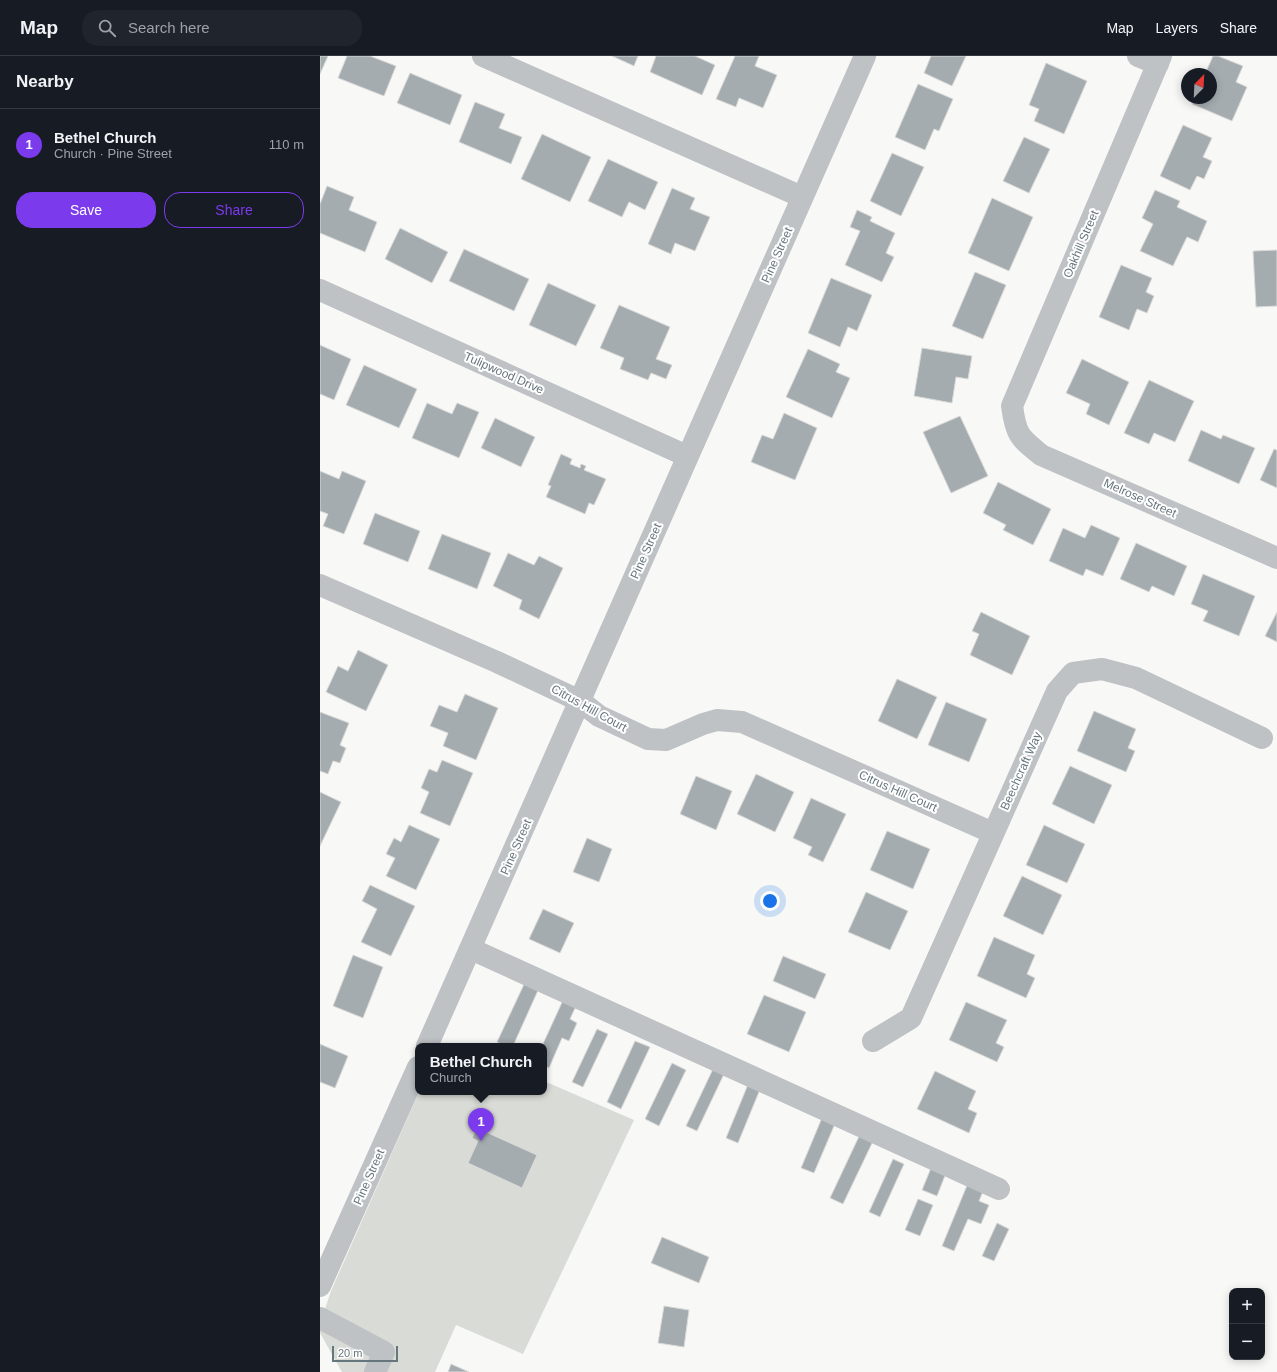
<!DOCTYPE html>
<html lang="en">
<head>
<meta charset="utf-8">
<style>
  :root { --surface:#171b24; --page:#20242c; --text:#f1f3f6; --muted:#9ea1a6; --line:#363941; --accent:#7c3aed }
  body { margin:0; font-family:Helvetica,sans-serif; background:var(--page); color:var(--text) }
  .controls { position:absolute; right:12px; bottom:12px; display:grid; overflow:hidden; border-radius:8px; box-shadow:0 2px 10px #0003 }
  .controls button { width:36px; height:36px; display:grid; place-items:center; padding:0; border:0; border-bottom:1px solid var(--line); background:var(--surface); color:var(--text); font:20px sans-serif }
  .compass { position:absolute; left:861px; top:12px; width:36px; height:36px; border-radius:50%; background:var(--surface); box-shadow:0 2px 10px #0003; rotate:24deg }
  .scale { position:absolute; left:12px; bottom:10px; width:66px; box-sizing:border-box; padding-left:4px; border:2px solid #66767d; border-top:0; font-size:11px; line-height:14px; white-space:nowrap; color:#66767d; -webkit-text-stroke:3px #fff; paint-order:stroke }
  .you { position:absolute; left:450px; top:845px; width:14px; height:14px; margin:-10px; border:3px solid #fff; border-radius:50%; background:#1a73e8; box-shadow:0 0 0 6px #1a73e833 }
  .badge { display:grid; place-items:center; width:26px; height:26px; border-radius:50%; background:var(--accent); color:#fff; font-size:13px; font-weight:700 }
  .pin { position:absolute; translate:-50% -33px; filter:drop-shadow(0 1px 2px #0008) }
  .pin::after { content:''; position:absolute; top:21px; width:14px; height:12px; background:inherit; clip-path:polygon(0 0,100% 0,50% 100%) }
  .popup { position:absolute; left:95px; top:987px; width:132px; height:52px; box-sizing:border-box; display:grid; place-content:center; border-radius:8px; background:var(--surface); filter:drop-shadow(0 1px 3px #0005); font-size:13px; white-space:nowrap; color:var(--muted) }
  .popup b { font-size:15px; color:var(--text) }
  .popup::after { content:''; position:absolute; left:50%; top:100%; margin-left:-8px; border:8px solid transparent; border-top-color:var(--surface) }
  .list { margin:0; padding:0; list-style:none }
  h2 { display:flex; justify-content:space-between; align-items:center; height:52px; margin:0; padding:0 16px; font-size:17px }
  h2 small { font-size:13px; font-weight:400; color:var(--muted) }
  .list li { display:grid; grid-template-columns:26px 1fr auto; gap:12px; align-items:center; box-sizing:border-box; height:72px; padding:0 16px; border-top:1px solid var(--line) }
  .list b { display:block; font-size:15px; white-space:nowrap }
  .list p { margin:0; font-size:13px; white-space:nowrap; color:var(--muted) }
  .list em { font-size:13px; font-style:normal; color:var(--muted) }
  .actions { display:flex; gap:8px; padding:12px 16px }
  .actions a { flex:1; padding:9px 0; border:1px solid var(--accent); border-radius:16px; text-align:center; font-size:14px; color:var(--accent) }
  .actions .main { background:var(--accent); color:#fff }
  .icon { flex:none; width:22px; height:22px; fill:none; stroke:currentColor; stroke-width:2; stroke-linecap:round; stroke-linejoin:round }
  .map { position:relative; flex:none; width:957px; height:1316px; overflow:hidden }
  header { display:flex; align-items:center; gap:24px; box-sizing:border-box; height:56px; padding:0 20px; background:var(--surface); border-bottom:1px solid var(--line) }
  header strong { font-size:19px }
  nav { display:flex; gap:22px; margin-inline-start:auto; font-size:14px }
  .search { width:280px; height:36px; background:var(--page); display:flex; align-items:center; gap:10px; box-sizing:border-box; padding:0 14px; border-radius:16px; color:var(--muted); font-size:15px }
  main { display:flex }
  aside { flex:1; background:var(--surface) }
  .map>svg:first-child { display:block }
  .green { fill:#d9dcd6 }
  .building { fill:#a4acb0; stroke:#dadad8 }
  .lines { fill:none; stroke-linecap:round; stroke-linejoin:round }
  .minor { stroke:#bec2c5; stroke-width:22 }
  .labels { text-anchor:middle; dominant-baseline:central; stroke-width:4; stroke-linejoin:round; paint-order:stroke }
  .street-label { font-size:12px; fill:#66767d; stroke:#fff }
</style>
</head>
<body>
<header>
<strong>Map</strong>
<div class="search"><svg class="icon" aria-label="search" viewBox="0 0 24 24"><circle cx="10" cy="10" r="6"/><path d="M15 15l6 6"/></svg>Search here</div>
<nav><a>Map</a><a>Layers</a><a>Share</a></nav>
</header>
<main>
<aside>
<h2>Nearby<small></small></h2>
<ul class="list">
<li><span class="badge">1</span><div><b>Bethel Church</b><p>Church · Pine Street</p></div><em>110 m</em></li>
</ul>
<div class="actions"><a class="main">Save</a><a>Share</a></div>
</aside>
<div class="map">
<svg width="957" height="1316" viewBox="0 0 957 1316">
  <rect width="100%" height="100%" fill="#f8f8f6"/>
  <path class="green" d="M224 1025 314 1064 203 1298 136 1269 115 1316H22L0 1277V1268L11 1235 99 1036H224Z"/>
  <g class="building">
    <path d="M0 0H8L0 18Z"/>
    <path d="M27 0H50L76 10 64 40 18 22Z"/>
    <path d="M292 0H318L314 10Z"/>
    <path d="M336 0H375L395 9 382 39 330 16Z"/>
    <path d="M415 0H439L435 10 457 19 443 52 419 42 416 51 396 43Z"/>
    <path d="M611 0H646L632 30 604 17Z"/>
    <path d="M893 0H898L923 10 916 26 927 31 912 65 872 48 875 42H891V18H885Z"/>
    <path d="M726 7 767 25 744 78 714 65 719 53 709 49Z"/>
    <path d="M90 17 142 39 130 69 77 47Z"/>
    <path d="M598 28 633 43 619 75 614 73 605 94 575 81Z"/>
    <path d="M155 46 185 58 179 72 202 81 191 108 139 86Z"/>
    <path d="M863 69 892 82 883 101 892 105 884 123 877 120 870 134 840 120Z"/>
    <path d="M222 78 271 101 250 146 201 123Z"/>
    <path d="M704 81 730 93 709 137 683 125Z"/>
    <path d="M572 97 604 111 581 160 550 145Z"/>
    <path d="M288 103 338 126 325 154 309 146 302 161 268 145Z"/>
    <path d="M7 130 34 141 29 154 57 166 45 196 0 177V148Z"/>
    <path d="M352 132 375 142 370 153 390 161 375 195 355 187 351 198 328 188Z"/>
    <path d="M835 134 860 145 857 151 887 165 878 186 867 181 853 210 820 195 833 168 822 162Z"/>
    <path d="M672 142 713 161 689 215 648 197Z"/>
    <path d="M537 154 552 161 550 165 575 177 566 197 574 201 562 226 525 209 540 175 530 171Z"/>
    <path d="M80 172 128 196 112 227 65 203Z"/>
    <path d="M144 193 209 223 194 255 129 225Z"/>
    <path d="M957 194V250L936 251 933 195Z"/>
    <path d="M801 209 832 222 826 236 834 240 827 257 817 253 809 274 779 261Z"/>
    <path d="M655 216 686 229 663 283 632 270Z"/>
    <path d="M511 222 552 239 537 275 528 271 520 291 488 277Z"/>
    <path d="M228 227 276 249 256 290 209 269Z"/>
    <path d="M299 249 350 271 336 303 352 309 346 323 331 317 328 324 300 313 304 302 280 292Z"/>
    <path d="M0 289 31 303 14 344 0 338Z"/>
    <path d="M602 292 652 300 648 323 636 321 632 347 594 340Z"/>
    <path d="M488 293 520 308 516 316 530 322 512 362 466 341Z"/>
    <path d="M762 303 809 326 789 369 766 358 770 348 746 337Z"/>
    <path d="M44 309 97 333 79 372 26 349Z"/>
    <path d="M829 324 874 345 855 386 834 377 829 388 804 377Z"/>
    <path d="M107 347 132 358 137 347 159 356 139 402 92 382Z"/>
    <path d="M464 357 497 372 475 424 431 406 442 379 453 383Z"/>
    <path d="M640 360 668 420 631 437 603 376Z"/>
    <path d="M175 362 215 381 201 411 161 392Z"/>
    <path d="M881 374 901 383 903 379 935 392 919 428 868 405Z"/>
    <path d="M954 393 957 394V432L940 424Z"/>
    <path d="M241 398 252 403 250 408 260 412 261 408 266 410 264 414 286 423 274 449 269 447 265 458 226 441 231 430 228 429Z"/>
    <path d="M0 415 19 423 22 415 46 425 24 478 3 470 8 458 0 455Z"/>
    <path d="M678 426 731 453 713 489 683 474 686 469 663 457Z"/>
    <path d="M55 457 100 475 88 506 43 488Z"/>
    <path d="M771 469 800 482 783 520 766 513 763 520 729 505 743 472 765 482Z"/>
    <path d="M122 478 171 497 157 533 108 513Z"/>
    <path d="M816 487 867 510 854 540 832 530 829 536 800 523Z"/>
    <path d="M188 497 214 509 219 500 243 512 219 563 199 553 202 544 173 530Z"/>
    <path d="M883 518 935 540 919 580 883 565 888 555 871 548Z"/>
    <path d="M661 556 710 580 692 619 650 599 659 578 652 575Z"/>
    <path d="M957 556V586L945 580Z"/>
    <path d="M38 594 68 609 46 655 6 636 18 610 28 615Z"/>
    <path d="M577 623 617 641 597 683 558 665Z"/>
    <path d="M145 638 178 652 156 704 123 690 128 677 110 670 119 649 137 656Z"/>
    <path d="M626 646 667 663 649 706 608 689Z"/>
    <path d="M774 655 816 673 808 692 815 695 806 716 757 695Z"/>
    <path d="M0 656 29 667 20 689 26 692 20 707 13 705 8 718 0 715Z"/>
    <path d="M122 704 153 717 130 770 100 757 109 736 101 732 109 713 117 716Z"/>
    <path d="M750 710 792 729 774 768 732 748Z"/>
    <path d="M436 718 474 736 455 776 417 758Z"/>
    <path d="M376 720 412 735 396 774 360 758Z"/>
    <path d="M0 736 21 746 0 790Z"/>
    <path d="M491 742 526 758 503 806 488 799 492 791 473 782Z"/>
    <path d="M89 769 120 783 96 834 66 820 75 802 66 798 74 782 81 786Z"/>
    <path d="M724 769 765 788 747 827 706 809Z"/>
    <path d="M567 775 610 793 593 833 550 814Z"/>
    <path d="M267 782 292 793 279 826 253 816Z"/>
    <path d="M702 820 742 839 723 879 683 860Z"/>
    <path d="M50 829 95 850 71 900 41 886 57 853 42 845Z"/>
    <path d="M546 836 588 855 570 894 528 876Z"/>
    <path d="M223 853 254 867 240 897 209 883Z"/>
    <path d="M674 881 715 899 707 918 715 922 706 942 657 920Z"/>
    <path d="M33 899 63 911 43 962 13 950Z"/>
    <path d="M463 900 506 918 495 943 453 925Z"/>
    <path d="M206 924 220 930 193 990H185L177 986Z"/>
    <path d="M444 939 486 956 469 996 427 978Z"/>
    <path d="M244 942 257 948 250 963 257 967 249 985 242 982 229 1012 224 1009V990H222Z"/>
    <path d="M646 946 687 964 676 987 684 991 677 1006 629 984Z"/>
    <path d="M277 973 288 978 263 1031 252 1026Z"/>
    <path d="M315 985 330 991 301 1053 287 1046Z"/>
    <path d="M0 988 28 1000 15 1032 0 1026Z"/>
    <path d="M352 1007 366 1014 339 1070 325 1063Z"/>
    <path d="M393 1013 404 1018 377 1075 366 1070Z"/>
    <path d="M615 1015 656 1035 648 1053 657 1057 649 1077 597 1053Z"/>
    <path d="M429 1026 441 1031 418 1087 406 1082Z"/>
    <path d="M504 1057 517 1063 494 1117 481 1112Z"/>
    <path d="M157 1072 217 1099 202 1132 148 1107 158 1085 152 1082Z"/>
    <path d="M542 1074 555 1081 523 1148 510 1142Z"/>
    <path d="M573 1103 584 1108 560 1161 549 1156Z"/>
    <path d="M611 1112 626 1117 617 1140 602 1134Z"/>
    <path d="M648 1127 664 1133 659 1145 669 1149 661 1168 648 1163 634 1195 622 1190Z"/>
    <path d="M598 1143 613 1149 600 1180 585 1174Z"/>
    <path d="M677 1167 689 1173 674 1205 662 1200Z"/>
    <path d="M342 1181 389 1201 379 1227 331 1207Z"/>
    <path d="M344 1250 369 1254 364 1291 338 1287Z"/>
    <path d="M131 1308 149 1316H128Z"/>
  </g>
  <g class="lines">
    <g class="minor">
      <path d="M163 0 482 141"/>
      <path d="M818 0 838 8"/>
      <path d="M841 0 692 350C696 379 699 381 721 399L957 502"/>
      <path d="M0 234 367 400"/>
      <path d="M0 529 177 606 260 645 279 660 328 683 346 684 383 668 397 664 422 666 673 777"/>
      <path d="M151 893 679 1133"/>
      <path d="M553 985 591 962 737 635 753 617 782 613 816 622 942 682"/>
      <path d="M107 990 545 0"/>
      <path d="M0 1230 98 1011"/>
      <path d="M0 1262 64 1296 55 1316"/>
    </g>
  </g>
  <g class="labels">
    <g class="street-label">
      <text transform="translate(761 188) rotate(-67)">Oakhill Street</text>
      <text transform="translate(457 199) rotate(-66)">Pine Street</text>
      <text transform="translate(184 317) rotate(24)">Tulipwood Drive</text>
      <text transform="translate(820 442) rotate(24)">Melrose Street</text>
      <text transform="translate(326 495) rotate(-66)">Pine Street</text>
      <text transform="translate(269 652) rotate(29)">Citrus Hill Court</text>
      <text transform="translate(701 715) rotate(-66)">Beechcraft Way</text>
      <text transform="translate(578 735) rotate(24)">Citrus Hill Court</text>
      <text transform="translate(196 791) rotate(-66)">Pine Street</text>
      <text transform="translate(49 1121) rotate(-66)">Pine Street</text>
    </g>
  </g>
</svg>
<div class="controls">
<button>+</button>
<button>−</button>
</div>
<svg class="compass" viewBox="-18 -18 36 36"><path d="M0-13l5 13h-10z" fill="#e53935"/><path d="M0 13l5-13h-10z" fill="#9ea1a6"/></svg>
<div class="scale">20 m</div>
<div class="you"></div>
<div class="pin badge" style="left:161px;top:1085px">1</div>
<div class="popup"><b>Bethel Church</b>Church</div>
</div>
</main>
</body>
</html>
